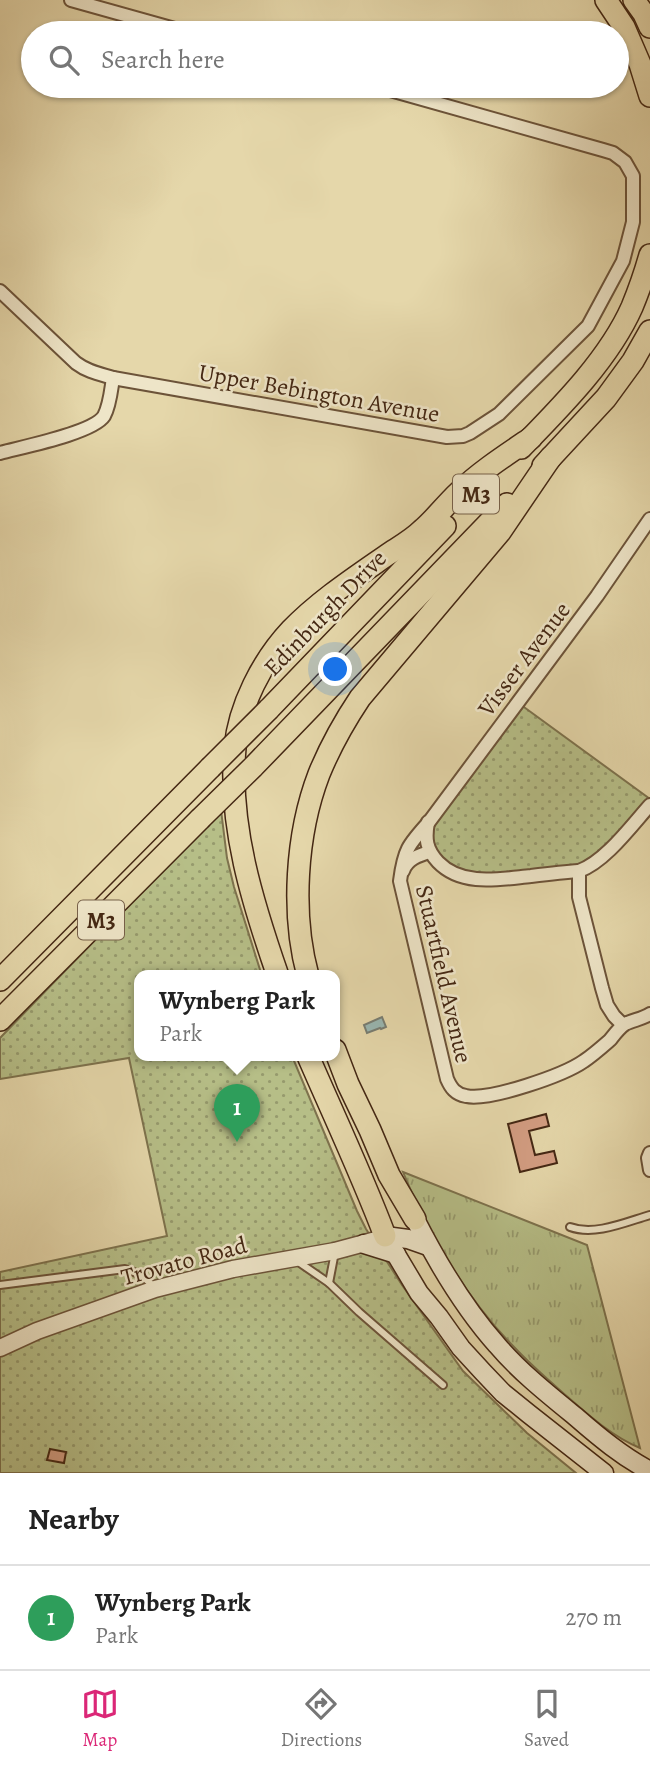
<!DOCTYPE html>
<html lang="en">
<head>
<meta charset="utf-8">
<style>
  :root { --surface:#fff; --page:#f6f6f6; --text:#222; --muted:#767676; --line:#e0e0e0; --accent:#db2777 }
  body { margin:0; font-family:Alegreya,serif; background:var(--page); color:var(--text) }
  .you { position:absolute; left:336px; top:670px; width:24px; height:24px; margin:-18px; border:5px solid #fff; border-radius:50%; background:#1a73e8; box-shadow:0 0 0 10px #1a73e833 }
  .badge { display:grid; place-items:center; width:46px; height:46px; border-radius:50%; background:var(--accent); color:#fff; font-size:23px; font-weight:700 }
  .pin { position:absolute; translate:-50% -58px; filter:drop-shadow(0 2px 4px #0008) }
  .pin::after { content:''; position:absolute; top:37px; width:24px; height:21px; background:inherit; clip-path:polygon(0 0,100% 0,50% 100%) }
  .popup { position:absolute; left:134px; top:970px; width:206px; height:91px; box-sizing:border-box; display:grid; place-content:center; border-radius:14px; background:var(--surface); filter:drop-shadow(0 2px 5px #0005); font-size:23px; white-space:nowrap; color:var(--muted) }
  .popup b { font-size:26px; color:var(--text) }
  .popup::after { content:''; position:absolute; left:50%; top:100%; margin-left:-14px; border:14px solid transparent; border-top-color:var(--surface) }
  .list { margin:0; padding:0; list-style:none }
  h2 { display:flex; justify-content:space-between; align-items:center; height:91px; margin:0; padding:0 28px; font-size:30px }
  h2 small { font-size:23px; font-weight:400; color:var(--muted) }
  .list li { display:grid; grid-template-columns:46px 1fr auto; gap:21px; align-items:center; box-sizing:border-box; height:105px; padding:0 28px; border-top:2px solid var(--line) }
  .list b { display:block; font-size:26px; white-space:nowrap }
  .list p { margin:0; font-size:23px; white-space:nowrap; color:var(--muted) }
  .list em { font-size:23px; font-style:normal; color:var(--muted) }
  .icon { flex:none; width:38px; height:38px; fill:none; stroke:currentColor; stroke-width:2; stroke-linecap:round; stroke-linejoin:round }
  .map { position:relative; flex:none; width:650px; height:1473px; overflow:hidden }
  .search { position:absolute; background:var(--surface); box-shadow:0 2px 5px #0004; left:21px; right:21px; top:21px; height:77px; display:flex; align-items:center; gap:18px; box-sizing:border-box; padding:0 24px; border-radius:38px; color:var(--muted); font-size:26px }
  .sheet { height:196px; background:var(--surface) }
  nav { display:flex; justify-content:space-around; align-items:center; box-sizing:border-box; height:98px; border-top:2px solid var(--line); background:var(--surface); font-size:19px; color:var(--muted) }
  nav a { display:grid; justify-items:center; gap:4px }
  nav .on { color:var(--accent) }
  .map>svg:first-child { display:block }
  .grass { fill:url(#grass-tufts); stroke:#7d724d; stroke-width:2 }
  .park { fill:url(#park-dots); stroke:#7d724d; stroke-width:2 }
  .water { fill:url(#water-ripples); stroke:#777d72; stroke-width:2 }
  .building { fill:#d39d82; stroke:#442713; stroke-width:2 }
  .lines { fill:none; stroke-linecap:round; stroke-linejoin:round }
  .service-casing { stroke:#6c5339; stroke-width:10 }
  .minor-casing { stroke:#6c5339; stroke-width:16 }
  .tertiary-casing { stroke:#6c5339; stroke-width:19 }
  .secondary-casing { stroke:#442713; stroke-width:21 }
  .trunk-casing { stroke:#442713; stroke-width:24 }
  .service { stroke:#eee5c8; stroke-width:6 }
  .minor { stroke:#eee5c8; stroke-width:12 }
  .tertiary { stroke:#eee5c8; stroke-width:16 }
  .secondary { stroke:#eee5c8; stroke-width:18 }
  .trunk { stroke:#e5d7aa; stroke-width:21 }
  .trunk-bridge-casing { stroke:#442713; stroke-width:24; stroke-linecap:butt }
  .trunk-bridge { stroke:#e5d7aa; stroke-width:21 }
  .labels { text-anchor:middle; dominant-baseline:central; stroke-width:5; stroke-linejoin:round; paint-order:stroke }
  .shield { fill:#eee5c8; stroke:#776049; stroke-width:2 }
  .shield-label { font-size:23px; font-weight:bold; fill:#442713 }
  .street-label { font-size:24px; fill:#442713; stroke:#eee5c8 }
</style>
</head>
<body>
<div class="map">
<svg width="650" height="1473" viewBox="0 0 650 1473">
  <defs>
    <pattern id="grass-tufts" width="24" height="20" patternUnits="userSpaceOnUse" patternTransform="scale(1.75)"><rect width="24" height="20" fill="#b6be87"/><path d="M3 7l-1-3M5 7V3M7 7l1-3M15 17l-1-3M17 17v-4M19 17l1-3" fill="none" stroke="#969a6d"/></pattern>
    <pattern id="park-dots" width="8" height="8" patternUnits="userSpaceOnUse" patternTransform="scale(1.75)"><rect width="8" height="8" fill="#b6be87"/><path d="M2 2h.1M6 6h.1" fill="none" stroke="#969a6d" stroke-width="1.8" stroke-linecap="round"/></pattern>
    <pattern id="water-ripples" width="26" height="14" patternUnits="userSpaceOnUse" patternTransform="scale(1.75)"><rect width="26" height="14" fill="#99b7b2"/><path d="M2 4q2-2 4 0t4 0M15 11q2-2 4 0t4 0" fill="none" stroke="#7e9590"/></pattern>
  </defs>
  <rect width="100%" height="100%" fill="#e5d7aa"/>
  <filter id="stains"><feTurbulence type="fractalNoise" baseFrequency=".00286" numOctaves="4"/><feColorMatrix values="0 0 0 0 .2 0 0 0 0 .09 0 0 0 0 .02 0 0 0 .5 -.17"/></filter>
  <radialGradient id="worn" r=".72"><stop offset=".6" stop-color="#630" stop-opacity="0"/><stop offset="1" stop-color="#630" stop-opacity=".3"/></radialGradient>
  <path class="grass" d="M403 1172 587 1245 640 1448C611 1436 586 1413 562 1392 546 1378 530 1364 515 1348 468 1301 428 1234 403 1172Z"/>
  <g class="park">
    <path d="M517 702 650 799V805L598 864 471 877 434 857 430 821Z"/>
    <path d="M221 810 227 858 234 887 262 976H139V1056H292L357 1211 366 1229 402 1285 463 1371 527 1433 576 1473H0V1272L167 1236 129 1058 0 1079V1038Z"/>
  </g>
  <path class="water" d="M382 1017 386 1027 381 1029 380 1028 367 1033 364 1025Z"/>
  <g class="building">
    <path d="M546 1114 549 1126 529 1131 535 1155 554 1151 557 1163 520 1172 508 1124Z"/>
    <path d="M50 1449 66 1452 64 1463 47 1460Z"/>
  </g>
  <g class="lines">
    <defs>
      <g id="service">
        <path d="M570 1227C595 1236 626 1222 650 1215"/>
        <path d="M297 1261 329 1283 359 1312 443 1385"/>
        <path d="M329 1283 335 1252"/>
        <path d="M0 1285 125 1269C138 1272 145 1278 154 1287"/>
      </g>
      <g id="minor">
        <path d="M71 0 189 33"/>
        <path d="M0 291 76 363C88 372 100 374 113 378L447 437 463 436 470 433 499 414 588 326 623 261 633 222V176L625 162 613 153 603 150 376 86"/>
        <path d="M0 453C22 447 93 433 104 416 110 405 111 390 113 378"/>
        <path d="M650 519 597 596 429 822C408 845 404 850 400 881L447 1079C451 1088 455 1094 466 1096 490 1101 564 1075 584 1061 593 1055 602 1047 610 1040 614 1035 619 1028 625 1024 633 1020 642 1019 650 1014"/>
        <path d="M428 822C425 839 426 849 438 862 462 887 500 879 531 876 547 874 563 872 579 871"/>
        <path d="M403 871C407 859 419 855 430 852"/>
        <path d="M623 1025 614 1016 607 1005 602 988 579 897V871C605 862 632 825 650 805"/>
        <path d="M650 1153 648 1158 650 1170"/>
      </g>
      <path id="tertiary" d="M0 1348 37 1331 155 1289 233 1269 335 1251 376 1240"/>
      <g id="secondary">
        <path d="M415 1219C438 1264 464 1308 497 1345 520 1372 549 1395 576 1417 599 1437 623 1457 650 1471"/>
        <path d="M385 1236 419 1293 439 1317 461 1348 483 1372 503 1393 529 1414 604 1473"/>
        <path d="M385 1236 408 1239 428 1246"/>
        <path d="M364 1244 396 1254"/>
      </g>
      <g id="trunk">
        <path d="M606 0 624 27 640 64 650 96"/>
        <path d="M634 0 644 14 650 27"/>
        <path d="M521 448C561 407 609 359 632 307 639 290 645 273 650 255"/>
        <path d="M543 466 606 398 633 361 650 331"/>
        <path d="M269 709 445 526"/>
        <path d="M253 767 507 504"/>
        <path d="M278 976C253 904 228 825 235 748 239 706 262 661 291 630 319 601 354 578 387 555 399 547 412 540 422 530 435 519 446 504 459 492 481 471 506 455 531 438"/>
        <path d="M308 976C291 914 296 834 319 774 330 747 344 722 360 698L500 532 551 457"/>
        <path d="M0 980 210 768"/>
        <path d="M0 1020 200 819"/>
        <path d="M335 1050 348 1084 370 1130 389 1175 415 1219"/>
        <path d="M308 1056C334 1116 362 1175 385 1236"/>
      </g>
    </defs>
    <use href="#service" class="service-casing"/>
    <use href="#minor" class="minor-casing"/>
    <use href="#tertiary" class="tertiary-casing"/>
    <use href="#secondary" class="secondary-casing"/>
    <use href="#trunk" class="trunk-casing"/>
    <use href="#service" class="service"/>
    <use href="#minor" class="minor"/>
    <use href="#tertiary" class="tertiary"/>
    <use href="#secondary" class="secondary"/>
    <use href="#trunk" class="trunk"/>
    <defs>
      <g id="trunk-bridge">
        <path d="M210 768 269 709"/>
        <path d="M200 819 253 767"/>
      </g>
    </defs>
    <use href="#trunk-bridge" class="trunk-bridge-casing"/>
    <use href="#trunk-bridge" class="trunk-bridge"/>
  </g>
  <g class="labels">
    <g class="shield">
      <rect x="453" y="474.5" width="46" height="39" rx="5"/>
      <rect x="78" y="900.5" width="46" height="39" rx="5"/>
    </g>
    <g class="shield-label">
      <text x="476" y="494">M3</text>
      <text x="101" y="920">M3</text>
    </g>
    <g class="street-label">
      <text transform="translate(319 393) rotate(10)">Upper Bebington Avenue</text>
      <text transform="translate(325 613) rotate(-46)">Edinburgh Drive</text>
      <text transform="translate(524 659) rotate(-53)">Visser Avenue</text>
      <text transform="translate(444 974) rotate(77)">Stuartfield Avenue</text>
      <text transform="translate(184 1261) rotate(-15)">Trovato Road</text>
    </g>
  </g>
  <rect width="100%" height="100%" filter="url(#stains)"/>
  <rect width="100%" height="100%" fill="url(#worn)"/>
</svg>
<div class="you"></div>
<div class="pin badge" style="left:237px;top:1142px;background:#2e9e5b">1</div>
<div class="popup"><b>Wynberg Park</b>Park</div>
<div class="search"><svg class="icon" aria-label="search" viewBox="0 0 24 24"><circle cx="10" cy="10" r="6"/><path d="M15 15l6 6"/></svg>Search here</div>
</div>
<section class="sheet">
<h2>Nearby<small></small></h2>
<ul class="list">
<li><span class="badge" style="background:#2e9e5b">1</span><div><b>Wynberg Park</b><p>Park</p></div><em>270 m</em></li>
</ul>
</section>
<nav>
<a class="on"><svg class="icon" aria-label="map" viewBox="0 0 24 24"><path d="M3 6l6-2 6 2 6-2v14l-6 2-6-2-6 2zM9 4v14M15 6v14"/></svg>Map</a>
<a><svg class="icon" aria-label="directions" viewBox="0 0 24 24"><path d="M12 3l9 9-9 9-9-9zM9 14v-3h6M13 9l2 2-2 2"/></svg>Directions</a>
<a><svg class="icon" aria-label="saved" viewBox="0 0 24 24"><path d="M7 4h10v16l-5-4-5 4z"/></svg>Saved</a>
</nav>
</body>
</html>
